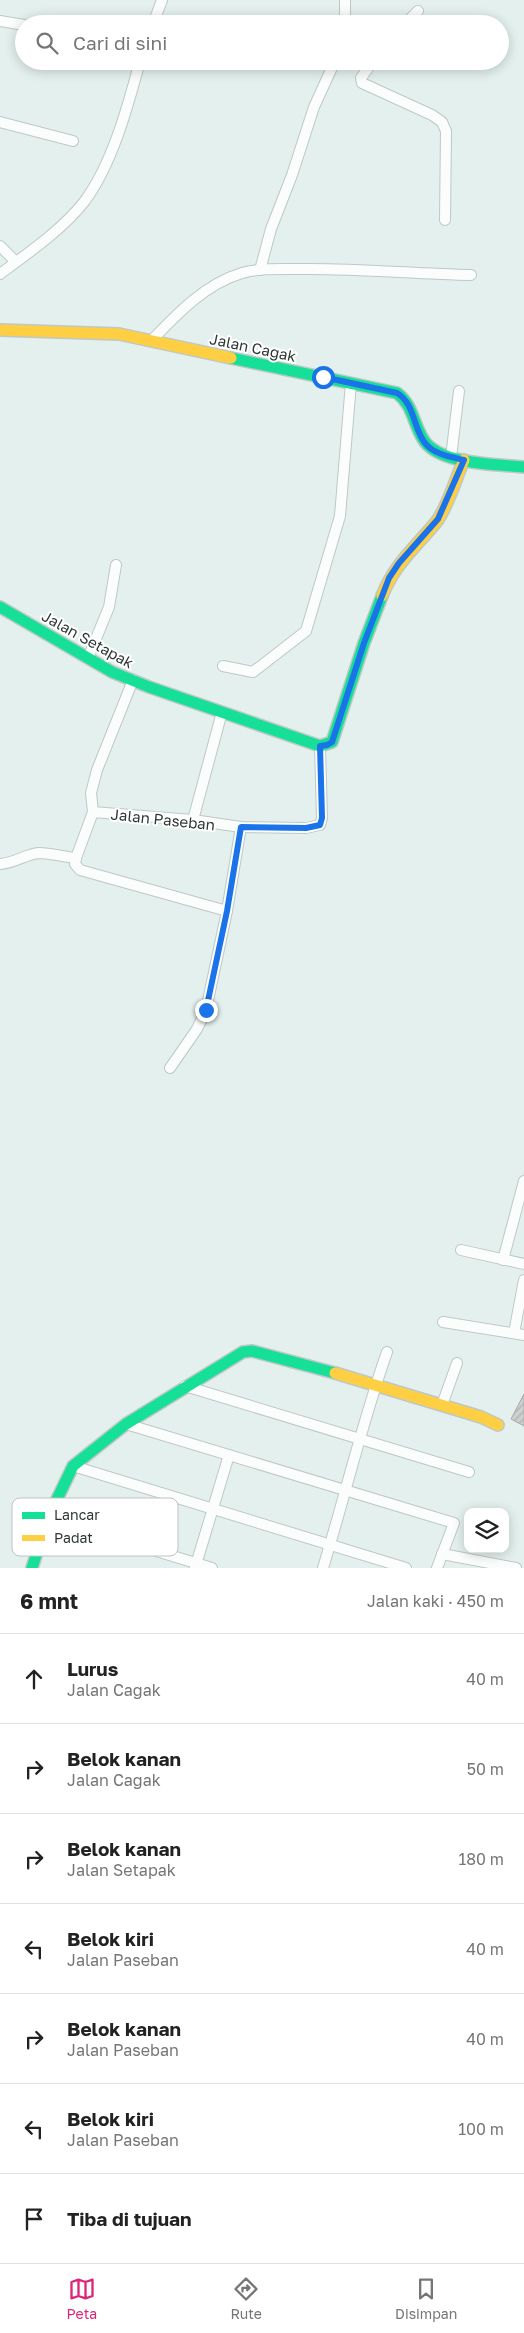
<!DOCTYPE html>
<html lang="id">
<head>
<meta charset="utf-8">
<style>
  :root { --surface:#fff; --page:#f2f2f2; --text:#222; --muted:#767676; --line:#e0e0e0; --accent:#db2777 }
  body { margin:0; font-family:"Golos Text",sans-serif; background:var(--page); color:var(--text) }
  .controls { position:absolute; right:15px; bottom:15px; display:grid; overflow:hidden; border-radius:10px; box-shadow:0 2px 12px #0003 }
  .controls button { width:45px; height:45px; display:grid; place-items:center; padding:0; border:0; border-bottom:1px solid var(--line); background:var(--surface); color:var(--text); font:25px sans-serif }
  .stop { position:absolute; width:15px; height:15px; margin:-11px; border:4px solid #1a73e8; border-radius:50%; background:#fff }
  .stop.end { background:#1a73e8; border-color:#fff; box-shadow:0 1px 5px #0008 }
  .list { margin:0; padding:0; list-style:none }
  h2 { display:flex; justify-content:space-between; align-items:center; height:65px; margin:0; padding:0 20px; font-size:21px }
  h2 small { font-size:16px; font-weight:400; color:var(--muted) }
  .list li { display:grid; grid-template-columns:32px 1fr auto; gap:15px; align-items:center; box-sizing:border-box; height:90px; padding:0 20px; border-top:1px solid var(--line) }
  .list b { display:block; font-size:19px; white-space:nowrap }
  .list p { margin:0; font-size:16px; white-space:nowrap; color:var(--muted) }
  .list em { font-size:16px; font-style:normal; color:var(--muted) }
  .icon { flex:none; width:28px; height:28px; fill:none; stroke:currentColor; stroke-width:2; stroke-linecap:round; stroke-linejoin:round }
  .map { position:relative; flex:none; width:524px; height:1568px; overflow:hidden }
  .search { position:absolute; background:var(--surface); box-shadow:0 2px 12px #0003; left:15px; right:15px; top:15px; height:55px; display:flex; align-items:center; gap:12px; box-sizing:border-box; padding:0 18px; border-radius:28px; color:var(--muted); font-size:19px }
  .sheet { height:695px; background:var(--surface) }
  nav { display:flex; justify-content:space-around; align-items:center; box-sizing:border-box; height:70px; border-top:1px solid var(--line); background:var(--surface); font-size:14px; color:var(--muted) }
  nav a { display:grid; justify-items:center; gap:2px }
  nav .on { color:var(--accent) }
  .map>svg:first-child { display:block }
  .building { fill:url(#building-hatch); stroke:#a7a9a8 }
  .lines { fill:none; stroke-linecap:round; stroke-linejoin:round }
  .street-casing { stroke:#bec8c6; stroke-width:12 }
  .fast-casing { stroke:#bec8c6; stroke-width:14 }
  .slow-casing { stroke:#bec8c6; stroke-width:14 }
  .street { stroke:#fbfdfc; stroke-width:10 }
  .fast { stroke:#16e098; stroke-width:11 }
  .slow { stroke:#ffcf43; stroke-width:11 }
  .route { stroke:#1a73e8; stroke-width:6 }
  .labels { text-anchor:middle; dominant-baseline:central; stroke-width:4; stroke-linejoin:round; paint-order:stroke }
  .street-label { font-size:15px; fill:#2e3735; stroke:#fff }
  .key { fill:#fff; stroke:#c0c3c2; stroke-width:1 }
  .key-label { font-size:14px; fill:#2e3735 }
</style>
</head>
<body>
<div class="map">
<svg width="524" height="1568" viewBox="0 0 524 1568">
  <defs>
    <pattern id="building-hatch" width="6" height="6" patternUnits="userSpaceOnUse" patternTransform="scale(1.25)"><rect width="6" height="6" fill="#ced0cf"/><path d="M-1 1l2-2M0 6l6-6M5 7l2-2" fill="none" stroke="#b1b3b2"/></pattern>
  </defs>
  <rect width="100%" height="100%" fill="#e3f0ee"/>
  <path class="building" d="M524 1394V1426L511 1419Z"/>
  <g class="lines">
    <defs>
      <g id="street">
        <path d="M345 0V24"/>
        <path d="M0 21 24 25"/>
        <path d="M153 24 162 0"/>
        <path d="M405 24 418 11"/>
        <path d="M373 61 361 78 362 83 432 115 442 122 446 131 445 220"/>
        <path d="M0 122 73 141"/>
        <path d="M0 246 16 262"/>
        <path d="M260 270 271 229 292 175 314 107 335 61"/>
        <path d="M0 274C28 253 62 230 84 202 112 165 128 106 140 61"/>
        <path d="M151 341C177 314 205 284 242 273 260 268 280 269 299 269 356 268 414 274 471 275"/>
        <path d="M451 457 459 391"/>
        <path d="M88 658 109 607 116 565"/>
        <path d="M223 666 253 672 306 631 340 516 351 383"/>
        <path d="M93 812 91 793 97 770 133 680"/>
        <path d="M193 820 222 712"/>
        <path d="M76 858 75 864 80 870 227 911"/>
        <path d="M0 864C16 863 25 854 39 853 51 853 64 857 76 858L93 812 193 820 241 827 306 828 320 825 322 818 320 746"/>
        <path d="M170 1068 197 1029 206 1010 227 911 241 827"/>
        <path d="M461 1250 524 1264"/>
        <path d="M503 1260 524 1181"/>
        <path d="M443 1322 524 1335"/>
        <path d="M514 1333 524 1280"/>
        <path d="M185 1386 469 1472"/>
        <path d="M442 1405 457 1363"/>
        <path d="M126 1424 454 1523 437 1568"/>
        <path d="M73 1466 406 1568"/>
        <path d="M48 1518 212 1568"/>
        <path d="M442 1554 516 1568"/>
        <path d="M195 1568 229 1455"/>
        <path d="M323 1568C345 1496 362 1423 387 1352"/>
      </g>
      <g id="fast">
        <path d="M231 358 397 393C413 405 413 423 423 439 438 465 497 464 524 467"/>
        <path d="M0 607 112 672 149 687 320 746 332 742 364 643 382 596"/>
        <path d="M32 1568 48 1518 73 1466 126 1424 243 1352 252 1351 335 1373"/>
      </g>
      <g id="slow">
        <path d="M0 330 119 334 231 358"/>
        <path d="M382 596C395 563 416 547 437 521 448 506 456 478 464 460"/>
        <path d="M335 1373 481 1417 498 1425"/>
      </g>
    </defs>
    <use href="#street" class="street-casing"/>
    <use href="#fast" class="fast-casing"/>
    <use href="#slow" class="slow-casing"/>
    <use href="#street" class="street"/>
    <use href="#fast" class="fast"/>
    <use href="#slow" class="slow"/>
  </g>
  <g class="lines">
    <path class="route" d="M206 1010 227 911 241 827 306 828 320 825 322 818 320 746 327 745 332 742 364 643 389 578 399 563 438 519 464 460C451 457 433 454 425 443 413 428 415 404 397 393L323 377"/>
  </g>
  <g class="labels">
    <g class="street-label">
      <text transform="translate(253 347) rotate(12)">Jalan Cagak</text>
      <text transform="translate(88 639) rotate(29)">Jalan Setapak</text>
      <text transform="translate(163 819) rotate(6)">Jalan Paseban</text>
    </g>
  </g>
  <rect x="12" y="1498" width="166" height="58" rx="8" class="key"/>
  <rect x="22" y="1512" width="23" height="7" fill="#16e098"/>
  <rect x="22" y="1535" width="23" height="6" fill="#ffcf43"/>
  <g class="key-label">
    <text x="54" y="1520">Lancar</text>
    <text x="54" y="1543">Padat</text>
  </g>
</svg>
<div class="controls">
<button><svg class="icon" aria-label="layers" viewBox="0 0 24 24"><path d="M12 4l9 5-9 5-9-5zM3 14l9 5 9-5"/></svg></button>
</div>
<div class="stop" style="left:323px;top:377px"></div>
<div class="stop end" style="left:206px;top:1010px"></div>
<div class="search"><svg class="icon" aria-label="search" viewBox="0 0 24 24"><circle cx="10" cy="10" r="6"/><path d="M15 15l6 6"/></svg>Cari di sini</div>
</div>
<section class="sheet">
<h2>6 mnt<small>Jalan kaki · 450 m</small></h2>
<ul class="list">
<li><svg class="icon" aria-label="ahead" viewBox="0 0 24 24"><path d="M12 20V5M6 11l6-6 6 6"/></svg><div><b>Lurus</b><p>Jalan Cagak</p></div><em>40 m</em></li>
<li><svg class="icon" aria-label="right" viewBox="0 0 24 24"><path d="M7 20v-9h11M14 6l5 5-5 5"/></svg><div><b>Belok kanan</b><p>Jalan Cagak</p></div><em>50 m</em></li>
<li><svg class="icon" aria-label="right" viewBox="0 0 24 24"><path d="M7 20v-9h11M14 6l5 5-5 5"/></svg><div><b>Belok kanan</b><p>Jalan Setapak</p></div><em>180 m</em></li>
<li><svg class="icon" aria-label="left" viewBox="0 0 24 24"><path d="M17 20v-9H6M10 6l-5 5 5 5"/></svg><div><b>Belok kiri</b><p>Jalan Paseban</p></div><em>40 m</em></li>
<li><svg class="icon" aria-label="right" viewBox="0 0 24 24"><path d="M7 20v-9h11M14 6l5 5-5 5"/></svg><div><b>Belok kanan</b><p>Jalan Paseban</p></div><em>40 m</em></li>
<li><svg class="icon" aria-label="left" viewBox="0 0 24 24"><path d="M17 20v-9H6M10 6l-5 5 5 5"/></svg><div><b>Belok kiri</b><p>Jalan Paseban</p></div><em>100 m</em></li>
<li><svg class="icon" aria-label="arrive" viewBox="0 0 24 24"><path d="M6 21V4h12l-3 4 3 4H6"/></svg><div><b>Tiba di tujuan</b></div></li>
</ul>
</section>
<nav>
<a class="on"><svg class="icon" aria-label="map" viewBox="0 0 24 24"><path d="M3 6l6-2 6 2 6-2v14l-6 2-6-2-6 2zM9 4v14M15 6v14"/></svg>Peta</a>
<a><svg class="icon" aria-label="directions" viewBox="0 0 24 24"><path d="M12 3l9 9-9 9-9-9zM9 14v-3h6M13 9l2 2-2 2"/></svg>Rute</a>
<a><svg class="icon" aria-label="saved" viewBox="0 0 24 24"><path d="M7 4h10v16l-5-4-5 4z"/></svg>Disimpan</a>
</nav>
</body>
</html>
